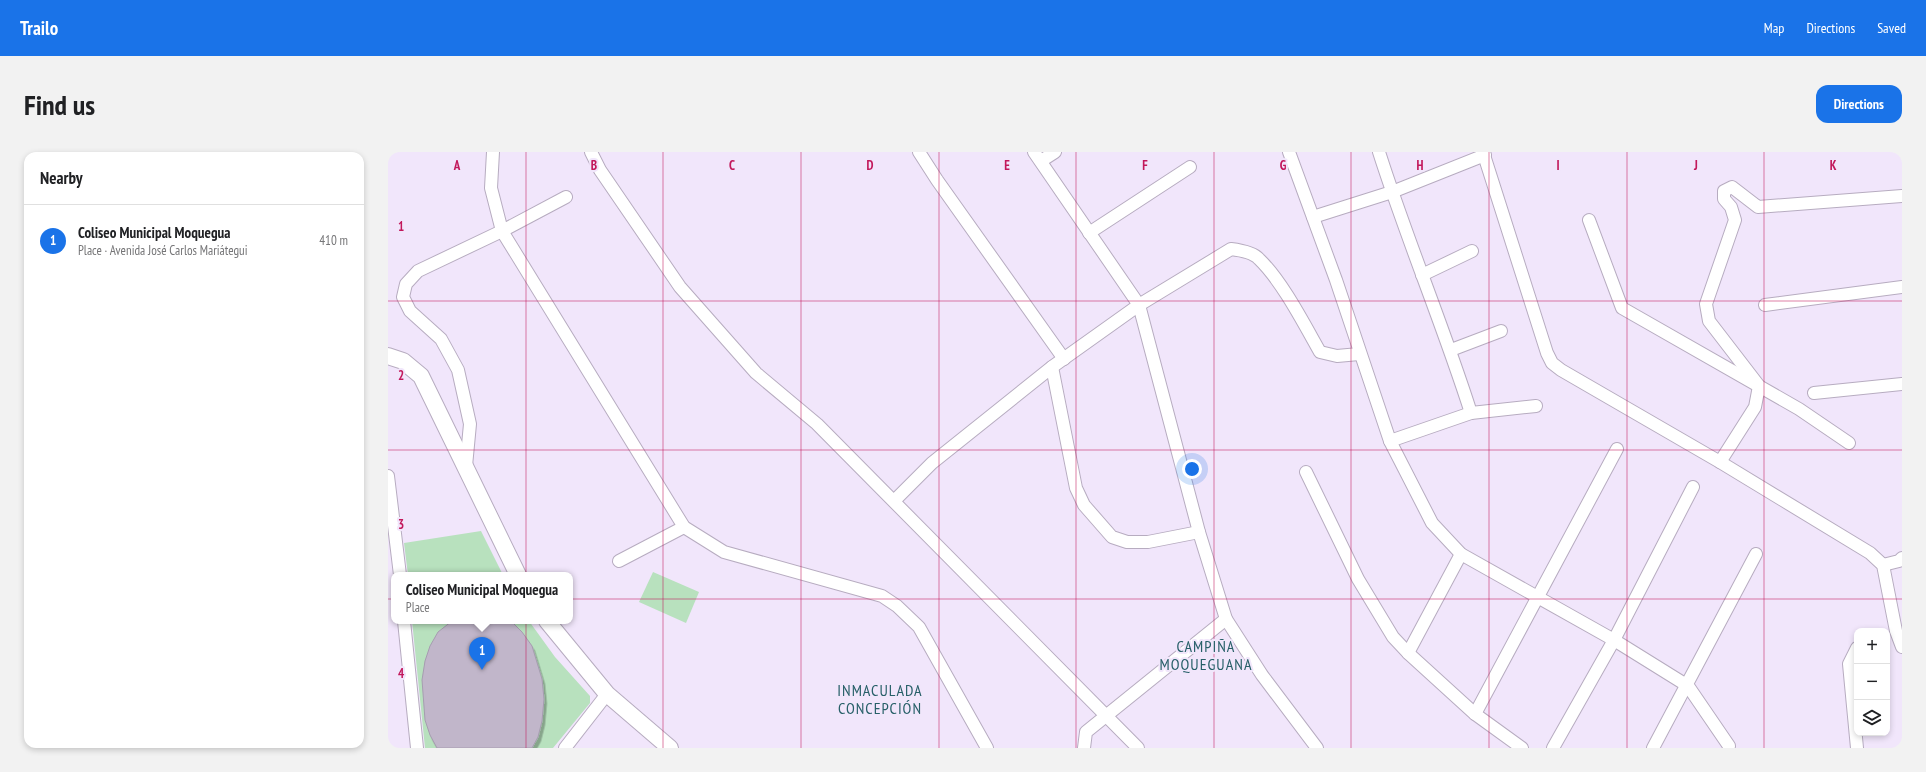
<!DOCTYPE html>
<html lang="en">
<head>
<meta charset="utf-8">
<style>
  :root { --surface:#fff; --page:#f2f2f2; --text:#202124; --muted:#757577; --line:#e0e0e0; --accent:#1a73e8 }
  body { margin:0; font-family:"PT Sans Narrow",sans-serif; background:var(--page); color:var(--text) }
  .controls { position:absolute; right:12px; bottom:12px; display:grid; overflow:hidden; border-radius:8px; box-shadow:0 2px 6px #0003 }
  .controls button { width:36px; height:36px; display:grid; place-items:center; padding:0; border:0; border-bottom:1px solid var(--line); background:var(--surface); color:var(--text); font:20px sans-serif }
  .you { position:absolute; left:804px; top:317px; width:14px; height:14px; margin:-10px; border:3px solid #fff; border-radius:50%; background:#1a73e8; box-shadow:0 0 0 6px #1a73e833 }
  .badge { display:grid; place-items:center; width:26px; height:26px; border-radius:50%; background:var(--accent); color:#fff; font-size:13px; font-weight:700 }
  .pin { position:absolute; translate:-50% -33px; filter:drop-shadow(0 1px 2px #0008) }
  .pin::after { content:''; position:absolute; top:21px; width:14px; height:12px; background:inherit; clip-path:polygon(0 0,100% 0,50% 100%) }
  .popup { position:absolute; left:3px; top:420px; width:182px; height:52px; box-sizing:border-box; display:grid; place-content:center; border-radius:8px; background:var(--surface); filter:drop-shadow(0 1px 3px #0005); font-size:13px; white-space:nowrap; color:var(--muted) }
  .popup b { font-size:15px; color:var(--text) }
  .popup::after { content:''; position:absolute; left:50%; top:100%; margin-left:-8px; border:8px solid transparent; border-top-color:var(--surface) }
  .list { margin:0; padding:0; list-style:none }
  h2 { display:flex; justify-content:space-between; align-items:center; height:52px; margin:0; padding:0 16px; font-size:17px }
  h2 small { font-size:13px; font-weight:400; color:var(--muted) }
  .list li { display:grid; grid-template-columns:26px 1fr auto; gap:12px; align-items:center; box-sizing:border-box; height:72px; padding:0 16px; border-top:1px solid var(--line) }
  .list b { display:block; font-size:15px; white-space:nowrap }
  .list p { margin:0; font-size:13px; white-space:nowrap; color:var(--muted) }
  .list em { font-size:13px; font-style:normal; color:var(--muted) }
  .icon { flex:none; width:22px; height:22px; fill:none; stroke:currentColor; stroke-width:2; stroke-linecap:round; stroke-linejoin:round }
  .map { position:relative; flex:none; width:1514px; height:596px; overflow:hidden; border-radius:12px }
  header { display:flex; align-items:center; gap:24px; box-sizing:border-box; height:56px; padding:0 20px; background:var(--accent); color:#fff }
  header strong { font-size:19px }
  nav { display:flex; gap:22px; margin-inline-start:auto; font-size:14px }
  .intro { display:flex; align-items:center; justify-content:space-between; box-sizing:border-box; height:96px; padding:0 24px }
  h1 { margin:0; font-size:28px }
  .button { padding:10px 18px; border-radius:12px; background:var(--accent); color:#fff; font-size:14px; font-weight:700 }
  main { display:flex; gap:24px; padding:0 24px }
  aside { flex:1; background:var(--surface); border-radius:12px; box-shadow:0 2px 6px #0003 }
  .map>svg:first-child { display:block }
  .green { fill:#b8e1be }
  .building { fill:#c1b6ca; stroke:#a69cb0; filter:url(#shadow) }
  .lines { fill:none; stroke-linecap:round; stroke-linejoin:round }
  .street-casing { stroke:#b7acc0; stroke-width:14 }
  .secondary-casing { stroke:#b7acc0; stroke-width:18 }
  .street { stroke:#fff; stroke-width:12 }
  .secondary { stroke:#fff; stroke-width:16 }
  .grid { fill:none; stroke:#c2185b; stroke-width:1; stroke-opacity:0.55 }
  .labels { text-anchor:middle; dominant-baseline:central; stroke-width:4; stroke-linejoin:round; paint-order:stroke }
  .neighbourhood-label { font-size:16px; letter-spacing:1px; fill:#275f68; stroke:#f1e6fb }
  .grid-label { font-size:13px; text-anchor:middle; font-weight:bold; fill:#c2185b; stroke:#f1e6fb; stroke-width:4; stroke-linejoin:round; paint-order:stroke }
</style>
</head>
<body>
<header>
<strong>Trailo</strong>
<nav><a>Map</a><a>Directions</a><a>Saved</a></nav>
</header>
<div class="intro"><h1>Find us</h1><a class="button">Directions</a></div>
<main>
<aside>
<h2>Nearby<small></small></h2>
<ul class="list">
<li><span class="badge">1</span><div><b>Coliseo Municipal Moquegua</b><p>Place · Avenida José Carlos Mariátegui</p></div><em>410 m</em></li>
</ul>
</aside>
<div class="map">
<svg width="1514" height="596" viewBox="0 0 1514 596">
  <defs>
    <filter id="shadow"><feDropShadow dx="2.5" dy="4.5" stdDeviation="0" flood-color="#0004"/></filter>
  </defs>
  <rect width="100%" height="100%" fill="#f1e6fb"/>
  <g class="green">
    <path d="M93 379 115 423H20L16 391Z"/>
    <path d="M265 420 311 440 298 471 251 450Z"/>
    <path d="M24 469H141L167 505 202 544V551L165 596H37Z"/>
  </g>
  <path class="building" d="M64 469H123L134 480 144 494 154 527 156 547 154 569 150 585 144 596H49L42 583 37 568 34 528 37 509 42 494 50 480Z"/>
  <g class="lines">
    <defs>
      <g id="street">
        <path d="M105 0 103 36 114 79 296 375 336 400 494 444 509 454 531 475 599 596"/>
        <path d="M203 0 212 18 292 135 368 221 429 272 750 596"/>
        <path d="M531 0 549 28 676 207"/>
        <path d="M646 0 751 153 811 380 838 467 874 523 929 596"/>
        <path d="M901 0 948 128 1002 289 1044 371 1073 402 1226 488 1300 534 1341 594"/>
        <path d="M991 0C1019 88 1055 173 1083 261"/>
        <path d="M1095 0 1159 201 1164 211 1173 218 1332 310 1482 401 1495 413 1508 479 1514 495"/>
        <path d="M653 9 667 0"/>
        <path d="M925 65 1004 40 1097 3"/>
        <path d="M1201 68 1234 156 1411 257 1461 291"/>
        <path d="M701 81 802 15"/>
        <path d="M1034 123 1084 99"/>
        <path d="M1377 153 1514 135"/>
        <path d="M1063 198 1113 179"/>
        <path d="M664 215 688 336 696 353 724 385 739 390H760L811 380"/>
        <path d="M1426 241 1514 232"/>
        <path d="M1002 289 1083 261 1148 254"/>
        <path d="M1332 310 1367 255 1371 234 1321 169 1318 152 1347 68 1343 55 1336 47V39L1344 35 1370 55 1514 44"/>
        <path d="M78 314 82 272 70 218 53 187 22 159 15 145 18 132 30 119 114 79 178 45"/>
        <path d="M918 320 970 427 1005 485 1020 501 1087 562 1134 596"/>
        <path d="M0 324 12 423"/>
        <path d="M506 349 544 311 664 215 751 153 843 97C851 98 865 100 871 107 894 129 916 172 932 200L949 204 971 202"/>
        <path d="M231 409 296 375"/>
        <path d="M1495 413 1511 409 1514 406"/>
        <path d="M16 469 29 596"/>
        <path d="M1020 501 1073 402"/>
        <path d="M1087 562 1229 297"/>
        <path d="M177 596 219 542"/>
        <path d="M696 596 698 580 838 467"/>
        <path d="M1165 596 1226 488 1305 335"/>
        <path d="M1265 596 1368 402"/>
        <path d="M1469 596 1461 512 1469 496"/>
      </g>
      <g id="secondary">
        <path d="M0 204 15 209 33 224 130 423"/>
        <path d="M159 469 219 542 282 596"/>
      </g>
    </defs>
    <use href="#street" class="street-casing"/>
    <use href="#secondary" class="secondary-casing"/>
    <use href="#street" class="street"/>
    <use href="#secondary" class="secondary"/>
  </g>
  <path class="grid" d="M138 0V596M275 0V596M413 0V596M551 0V596M688 0V596M826 0V596M963 0V596M1101 0V596M1239 0V596M1376 0V596M0 149H1514M0 298H1514M0 447H1514"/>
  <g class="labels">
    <g class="neighbourhood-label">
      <text x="818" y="494">CAMPIÑA<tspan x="818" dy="18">MOQUEGUANA</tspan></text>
      <text x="492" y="538">INMACULADA<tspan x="492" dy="18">CONCEPCIÓN</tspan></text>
    </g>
  </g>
  <g class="grid-label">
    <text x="69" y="18">A</text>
    <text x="206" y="18">B</text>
    <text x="344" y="18">C</text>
    <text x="482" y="18">D</text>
    <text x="619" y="18">E</text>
    <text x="757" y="18">F</text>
    <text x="895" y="18">G</text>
    <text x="1032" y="18">H</text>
    <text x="1170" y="18">I</text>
    <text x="1308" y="18">J</text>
    <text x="1445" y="18">K</text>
    <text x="13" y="79">1</text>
    <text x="13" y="228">2</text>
    <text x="13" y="377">3</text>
    <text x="13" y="526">4</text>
  </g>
</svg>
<div class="controls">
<button>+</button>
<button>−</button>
<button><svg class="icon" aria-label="layers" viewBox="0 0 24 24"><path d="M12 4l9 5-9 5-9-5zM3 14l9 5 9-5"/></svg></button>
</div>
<div class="you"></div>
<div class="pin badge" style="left:94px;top:518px">1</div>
<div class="popup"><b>Coliseo Municipal Moquegua</b>Place</div>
</div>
</main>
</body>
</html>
